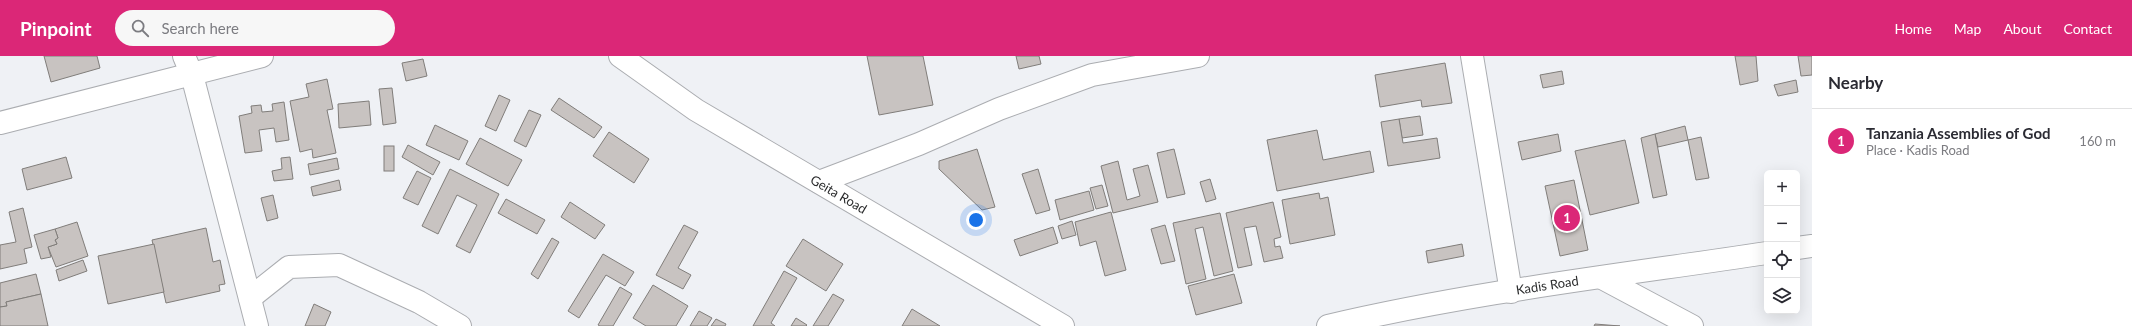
<!DOCTYPE html>
<html lang="en">
<head>
<meta charset="utf-8">
<style>
  :root { --surface:#fff; --page:#f7f7f7; --text:#2b2b33; --muted:#7c7c81; --line:#e1e1e2; --accent:#db2777 }
  body { margin:0; font-family:Lato,sans-serif; background:var(--page); color:var(--text) }
  .controls { position:absolute; right:12px; bottom:12px; display:grid; overflow:hidden; border-radius:6px; box-shadow:0 4px 16px #0002 }
  .controls button { width:36px; height:36px; display:grid; place-items:center; padding:0; border:0; border-bottom:1px solid var(--line); background:var(--surface); color:var(--text); font:20px sans-serif }
  .you { position:absolute; left:976px; top:164px; width:14px; height:14px; margin:-10px; border:3px solid #fff; border-radius:50%; background:#1a73e8; box-shadow:0 0 0 6px #1a73e833 }
  .badge { display:grid; place-items:center; width:26px; height:26px; border-radius:50%; background:var(--accent); color:#fff; font-size:13px; font-weight:700 }
  .pin { position:absolute; translate:-50% -50%; border:2px solid #fff; box-shadow:0 1px 4px #0006 }
  .list { margin:0; padding:0; list-style:none }
  h2 { display:flex; justify-content:space-between; align-items:center; height:52px; margin:0; padding:0 16px; font-size:17px }
  h2 small { font-size:13px; font-weight:400; color:var(--muted) }
  .list li { display:grid; grid-template-columns:26px 1fr auto; gap:12px; align-items:center; box-sizing:border-box; height:64px; padding:0 16px; border-top:1px solid var(--line) }
  .list b { display:block; font-size:15px; white-space:nowrap }
  .list p { margin:0; font-size:13px; white-space:nowrap; color:var(--muted) }
  .list em { font-size:13px; font-style:normal; color:var(--muted) }
  .icon { flex:none; width:22px; height:22px; fill:none; stroke:currentColor; stroke-width:2; stroke-linecap:round; stroke-linejoin:round }
  .map { position:relative; flex:none; width:1812px; height:270px; overflow:hidden }
  header { display:flex; align-items:center; gap:24px; box-sizing:border-box; height:56px; padding:0 20px; background:var(--accent); color:#fff }
  header strong { font-size:19px }
  nav { display:flex; gap:22px; margin-inline-start:auto; font-size:14px }
  .search { width:280px; height:36px; background:var(--page); display:flex; align-items:center; gap:10px; box-sizing:border-box; padding:0 14px; border-radius:22px; color:var(--muted); font-size:15px }
  main { display:flex }
  aside { flex:1; background:var(--surface) }
  .map>svg:first-child { display:block }
  .building { fill:#c8c3c1; stroke:#807d7a }
  .lines { fill:none; stroke-linecap:round; stroke-linejoin:round }
  .street-casing { stroke:#abadb1; stroke-width:24 }
  .secondary-casing { stroke:#abadb1; stroke-width:24 }
  .street { stroke:#fff; stroke-width:22 }
  .secondary { stroke:#fff; stroke-width:22 }
  .labels { text-anchor:middle; dominant-baseline:central; stroke-width:3.5; stroke-linejoin:round; paint-order:stroke }
  .street-label { font-size:13px; fill:#2b2c2d; stroke:#eff1f5 }
</style>
</head>
<body>
<header>
<strong>Pinpoint</strong>
<div class="search"><svg class="icon" aria-label="search" viewBox="0 0 24 24"><circle cx="10" cy="10" r="6"/><path d="M15 15l6 6"/></svg>Search here</div>
<nav><a>Home</a><a>Map</a><a>About</a><a>Contact</a></nav>
</header>
<main>
<div class="map">
<svg width="1812" height="270" viewBox="0 0 1812 270">
  <rect width="100%" height="100%" fill="#eff1f5"/>
  <g class="building">
    <path d="M44 0H97L100 12 51 26Z"/>
    <path d="M867 0H923L933 49 879 59Z"/>
    <path d="M1016 0H1039L1041 8 1019 13Z"/>
    <path d="M1735 0H1756L1758 25 1740 29Z"/>
    <path d="M1798 0H1812V19L1801 20Z"/>
    <path d="M423 3 427 20 406 25 402 7Z"/>
    <path d="M1445 7 1452 47 1422 51 1421 44 1380 51 1375 19Z"/>
    <path d="M1562 15 1564 28 1543 32 1540 19Z"/>
    <path d="M327 23 333 53 327 54 336 97 313 102 312 93 300 96 290 45 309 41 306 28Z"/>
    <path d="M1796 24 1798 36 1778 40 1774 29Z"/>
    <path d="M392 32 396 67 383 69 379 33Z"/>
    <path d="M499 39 510 44 496 75 485 70Z"/>
    <path d="M559 42 602 71 594 82 551 54Z"/>
    <path d="M369 45 371 69 339 72 338 48Z"/>
    <path d="M284 46 289 84 276 86 274 72 259 74 262 95 245 97 239 60 252 57 251 50 261 49 262 56 273 55 272 48Z"/>
    <path d="M529 54 541 59 526 91 514 85Z"/>
    <path d="M1420 60 1423 79 1402 82 1399 63Z"/>
    <path d="M1399 63 1403 87 1437 82 1440 102 1388 110 1381 66Z"/>
    <path d="M435 69 468 85 459 104 426 89Z"/>
    <path d="M1685 70 1688 84 1658 91 1655 78Z"/>
    <path d="M1317 74 1323 104 1370 95 1374 116 1277 135 1267 84Z"/>
    <path d="M609 76 649 103 634 127 593 100Z"/>
    <path d="M1558 78 1561 95 1522 104 1518 86Z"/>
    <path d="M1655 78 1667 139 1653 142 1641 82Z"/>
    <path d="M1701 81 1709 122 1696 124 1688 84Z"/>
    <path d="M480 82 522 104 508 130 466 108Z"/>
    <path d="M1625 84 1639 147 1590 159 1575 95Z"/>
    <path d="M408 89 440 106 433 119 402 101Z"/>
    <rect x="384" y="90" width="10" height="25"/>
    <path d="M977 93 995 151 982 154 939 113V105Z"/>
    <path d="M1174 93 1185 138 1167 142 1157 97Z"/>
    <path d="M66 101 72 122 27 134 22 113Z"/>
    <path d="M290 101 293 123 274 125 272 115 282 113 281 102Z"/>
    <path d="M337 102 339 113 310 119 308 108Z"/>
    <path d="M1118 105 1127 144 1140 140 1133 113 1148 109 1158 146 1113 157 1101 110Z"/>
    <path d="M450 113 499 138 470 197 456 190 477 149 457 139 438 178 422 170Z"/>
    <path d="M1038 113 1050 154 1036 158 1022 118Z"/>
    <path d="M417 115 431 122 418 149 403 142Z"/>
    <path d="M1210 123 1216 143 1206 146 1200 126Z"/>
    <path d="M339 124 341 134 313 140 311 131Z"/>
    <path d="M1574 124 1588 194 1560 200 1545 130Z"/>
    <path d="M1102 129 1108 150 1096 153 1090 132Z"/>
    <path d="M1089 135 1094 154 1060 164 1055 144Z"/>
    <path d="M1319 137 1320 143 1328 141 1335 179 1290 188 1282 144Z"/>
    <path d="M273 139 278 162 267 165 261 142Z"/>
    <path d="M506 143 545 164 537 178 498 157Z"/>
    <path d="M570 146 605 169 595 183 561 161Z"/>
    <path d="M1273 146 1281 181 1274 183 1275 191 1280 190 1283 202 1264 206 1256 170 1244 172 1252 209 1238 212 1226 157Z"/>
    <path d="M23 152 32 191 24 193 27 207 0 213V189L16 186 9 156Z"/>
    <path d="M1111 156 1126 214 1105 220 1096 185 1080 190 1075 166Z"/>
    <path d="M1220 157 1233 215 1214 220 1203 171 1195 173 1206 223 1186 228 1173 167Z"/>
    <path d="M1072 165 1076 179 1062 183 1058 170Z"/>
    <path d="M77 166 88 200 56 211 48 191 57 188 55 184 58 182 55 173Z"/>
    <path d="M684 169 698 176 678 212 691 219 683 233 656 219Z"/>
    <path d="M1165 169 1175 205 1161 208 1151 173Z"/>
    <path d="M1053 171 1058 187 1020 200 1014 184Z"/>
    <path d="M206 172 213 206 220 204 225 228 219 229 220 235 166 247 152 184Z"/>
    <path d="M55 173 58 182 55 184 57 188 48 191 51 201 41 203 34 179Z"/>
    <path d="M552 182 559 186 538 223 531 218Z"/>
    <path d="M803 183 843 208 826 235 786 210Z"/>
    <path d="M154 188 164 236 108 248 98 200Z"/>
    <path d="M1462 188 1464 200 1428 207 1426 195Z"/>
    <path d="M603 198 634 216 625 230 606 219 579 262 568 255Z"/>
    <path d="M83 204 87 215 59 225 56 214Z"/>
    <path d="M784 215 797 222 771 267 775 270H753Z"/>
    <path d="M36 218 41 238 6 246 7 250 0 251V227Z"/>
    <path d="M1234 218 1242 247 1196 259 1188 230Z"/>
    <path d="M653 229 688 250 676 270H646L633 262Z"/>
    <path d="M620 231 632 238 613 270H600L598 269Z"/>
    <path d="M41 238 48 270H0V251L7 250 6 246Z"/>
    <path d="M833 238 844 244 828 270H813Z"/>
    <path d="M314 248 331 256 325 270H305Z"/>
    <path d="M912 253 940 270H902Z"/>
    <path d="M699 255 712 262 707 270H690Z"/>
    <path d="M796 262 807 269 806 270H791Z"/>
    <path d="M716 263 726 268 725 270H711Z"/>
    <path d="M1595 268 1620 270H1594Z"/>
  </g>
  <g class="lines">
    <defs>
      <g id="street">
        <path d="M184 0 192 19 257 270"/>
        <path d="M1472 0 1511 236"/>
        <path d="M0 67 262 0"/>
        <path d="M819 126 919 88 999 53 1092 19 1198 0"/>
        <path d="M1797 192 1812 190"/>
        <path d="M1602 222 1692 270"/>
        <path d="M250 242 289 211 339 209 419 246 460 270"/>
        <path id="s1" d="M1328 270C1472 236 1621 219 1767 197"/>
      </g>
      <g id="secondary">
        <path id="s2" d="M620 0 696 54 1063 270"/>
      </g>
    </defs>
    <use href="#street" class="street-casing"/>
    <use href="#secondary" class="secondary-casing"/>
    <use href="#street" class="street"/>
    <use href="#secondary" class="secondary"/>
  </g>
  <g class="labels">
    <g class="street-label">
      <text stroke="none"><textPath href="#s2" startOffset="259">Geita Road</textPath></text>
      <text stroke="none"><textPath href="#s1" startOffset="223">Kadis Road</textPath></text>
    </g>
  </g>
</svg>
<div class="controls">
<button>+</button>
<button>−</button>
<button><svg class="icon" aria-label="locate" viewBox="0 0 24 24"><circle cx="12" cy="12" r="6"/><path d="M12 2v4M12 18v4M2 12h4M18 12h4"/></svg></button>
<button><svg class="icon" aria-label="layers" viewBox="0 0 24 24"><path d="M12 4l9 5-9 5-9-5zM3 14l9 5 9-5"/></svg></button>
</div>
<div class="you"></div>
<div class="pin badge" style="left:1567px;top:162px">1</div>
</div>
<aside>
<h2>Nearby<small></small></h2>
<ul class="list">
<li><span class="badge">1</span><div><b>Tanzania Assemblies of God</b><p>Place · Kadis Road</p></div><em>160 m</em></li>
</ul>
</aside>
</main>
</body>
</html>
